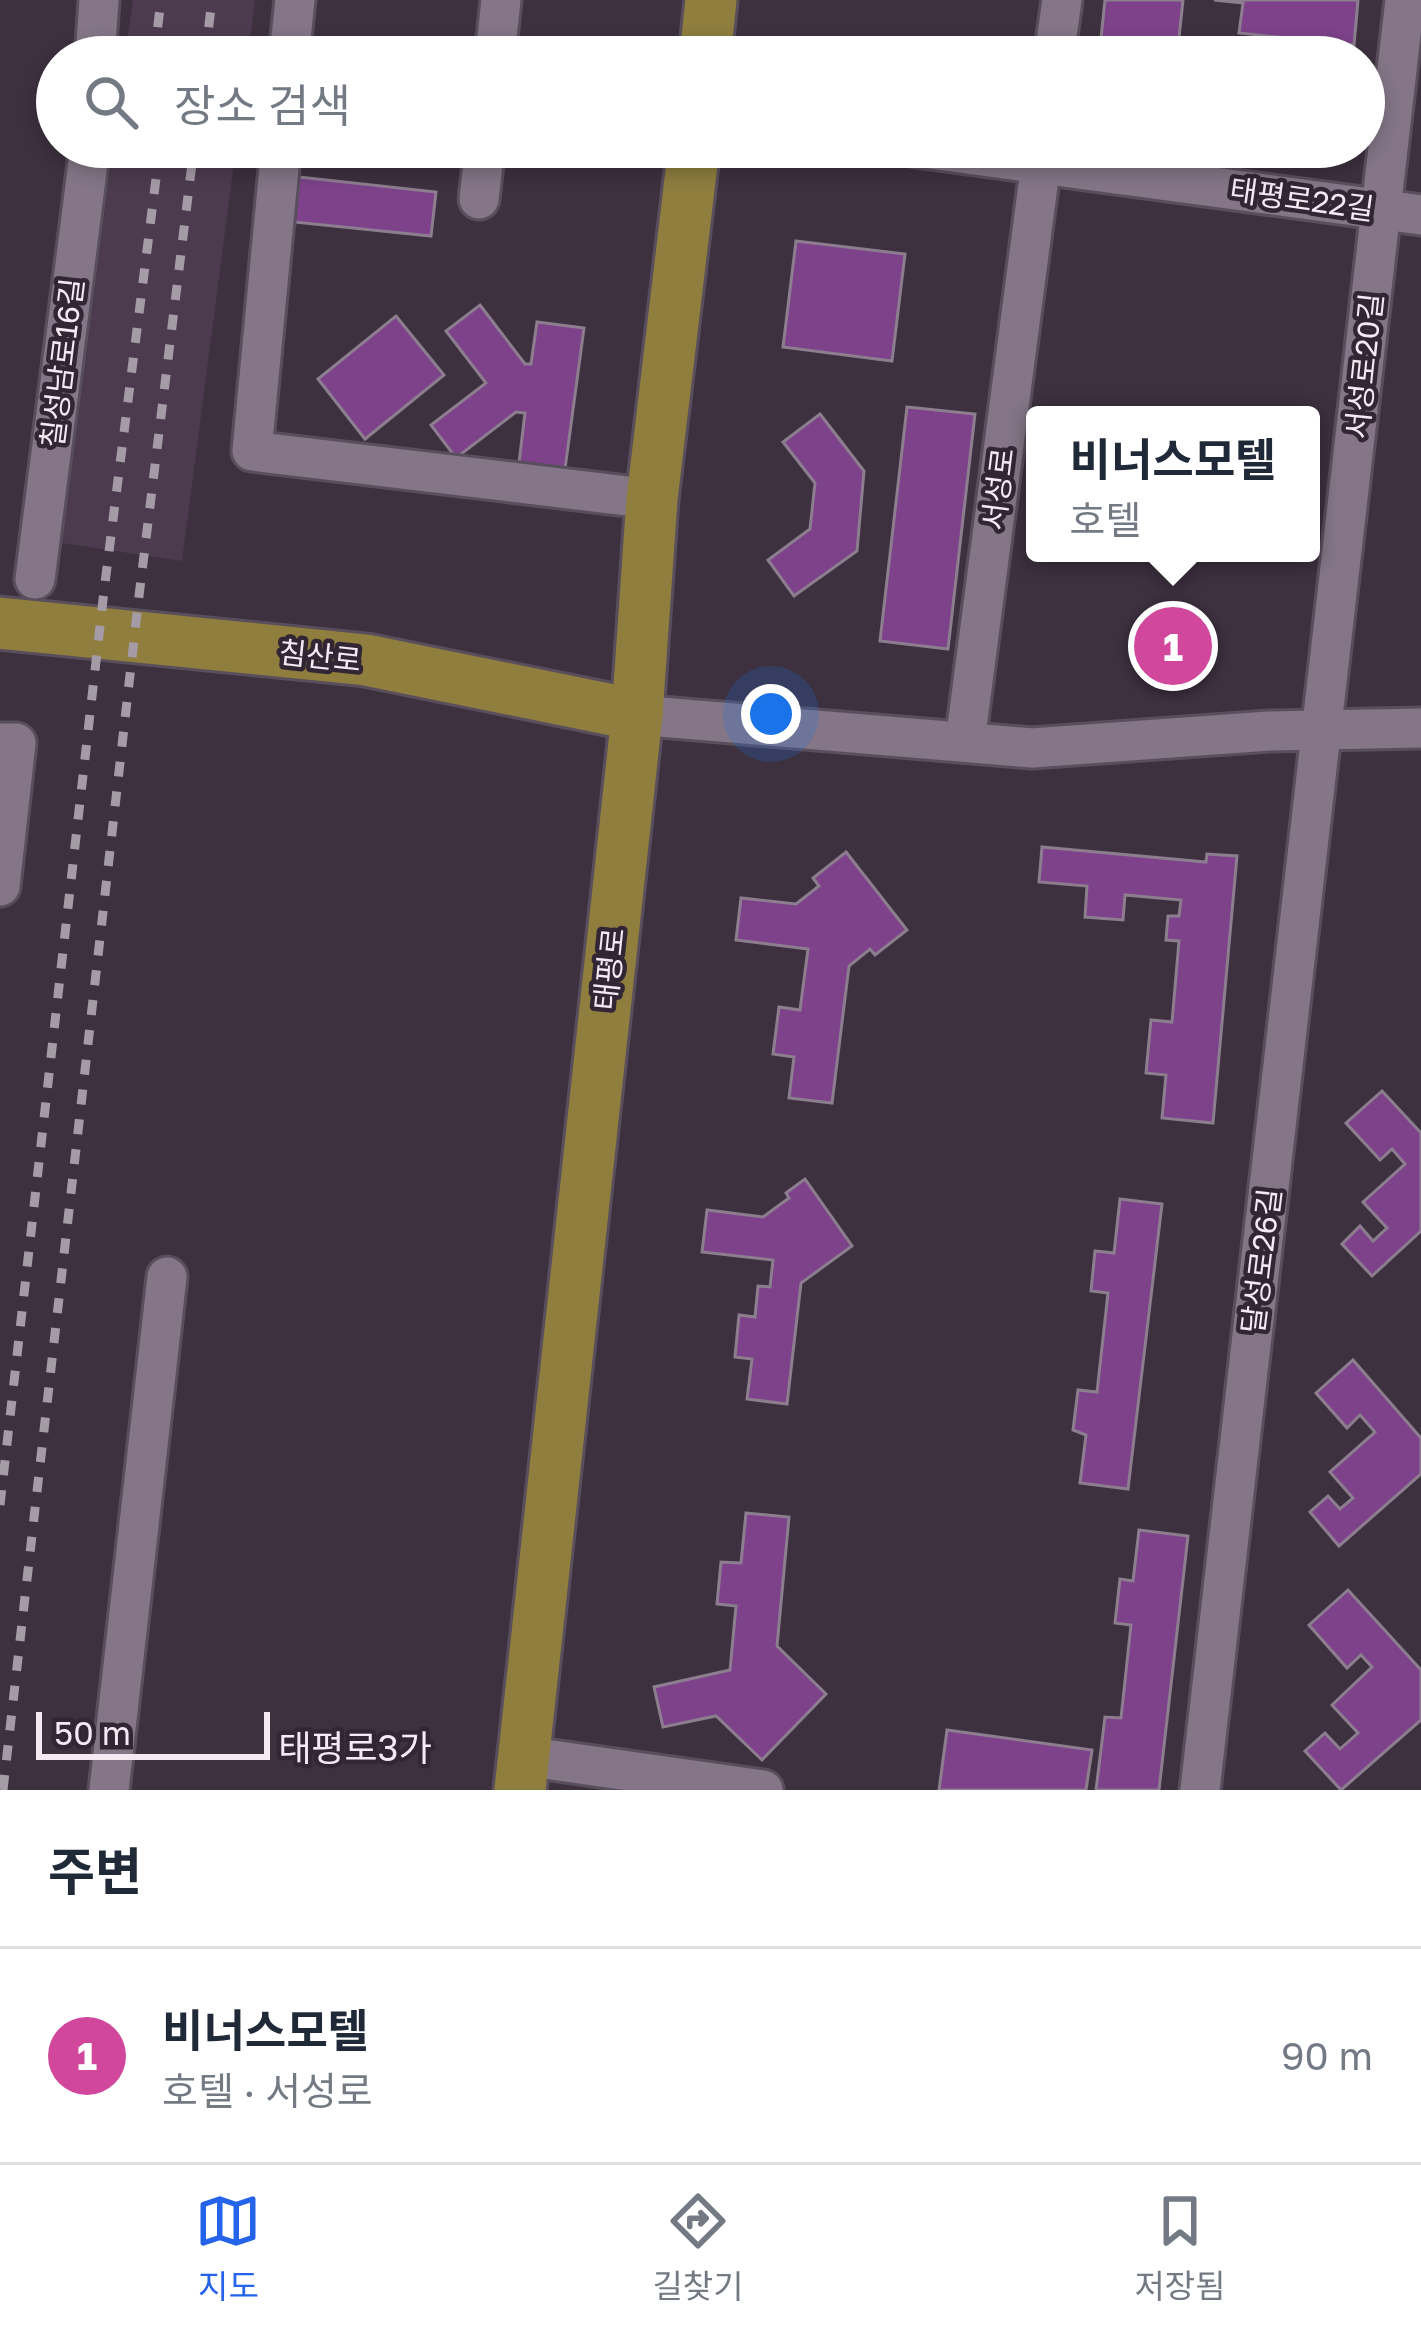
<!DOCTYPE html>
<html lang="ko">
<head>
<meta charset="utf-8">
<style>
  :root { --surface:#fff; --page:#f2f2f3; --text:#1f2937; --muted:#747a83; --line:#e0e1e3; --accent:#2563eb }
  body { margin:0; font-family:"Golos Text","Noto Sans KR",sans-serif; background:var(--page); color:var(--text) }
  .scale { position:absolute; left:36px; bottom:30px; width:234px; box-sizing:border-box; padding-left:12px; border:6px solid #f3eaf4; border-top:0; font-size:33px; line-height:42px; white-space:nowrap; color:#f3eaf4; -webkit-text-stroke:9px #322635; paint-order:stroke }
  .you { position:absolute; left:771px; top:714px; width:42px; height:42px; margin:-30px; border:9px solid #fff; border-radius:50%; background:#1a73e8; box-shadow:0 0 0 18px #1a73e833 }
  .badge { display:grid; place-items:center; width:78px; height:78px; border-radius:50%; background:var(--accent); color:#fff; font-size:39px; font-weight:700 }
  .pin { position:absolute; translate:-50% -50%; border:6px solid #fff; box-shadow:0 3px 12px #0006 }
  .popup { position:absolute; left:1026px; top:406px; width:294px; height:156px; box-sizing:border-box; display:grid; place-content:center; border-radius:12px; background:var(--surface); filter:drop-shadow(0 3px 9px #0005); font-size:39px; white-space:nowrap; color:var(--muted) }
  .popup b { font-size:45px; color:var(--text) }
  .popup::after { content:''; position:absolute; left:50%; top:100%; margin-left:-24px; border:24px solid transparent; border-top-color:var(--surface) }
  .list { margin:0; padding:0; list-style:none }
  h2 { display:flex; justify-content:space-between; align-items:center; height:156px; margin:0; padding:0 48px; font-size:51px }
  h2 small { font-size:39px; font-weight:400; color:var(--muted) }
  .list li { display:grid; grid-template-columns:78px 1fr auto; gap:36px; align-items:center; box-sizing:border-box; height:216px; padding:0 48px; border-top:3px solid var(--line) }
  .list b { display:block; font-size:45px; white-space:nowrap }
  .list p { margin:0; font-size:39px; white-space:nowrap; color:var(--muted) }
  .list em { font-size:39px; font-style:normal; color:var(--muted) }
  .icon { flex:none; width:66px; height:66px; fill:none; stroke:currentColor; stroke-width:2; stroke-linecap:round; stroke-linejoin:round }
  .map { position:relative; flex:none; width:1421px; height:1790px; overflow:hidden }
  .search { position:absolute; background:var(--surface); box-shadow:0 6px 18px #0003; left:36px; right:36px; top:36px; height:132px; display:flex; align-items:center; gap:30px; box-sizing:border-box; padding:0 42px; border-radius:66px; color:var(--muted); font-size:45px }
  .sheet { height:372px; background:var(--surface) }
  nav { display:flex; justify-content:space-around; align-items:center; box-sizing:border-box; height:168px; border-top:3px solid var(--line); background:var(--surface); font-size:33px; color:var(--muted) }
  nav a { display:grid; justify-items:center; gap:6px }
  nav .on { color:var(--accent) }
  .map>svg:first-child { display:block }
  .built { fill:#4c3b4f }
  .building { fill:#7d428a; stroke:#8c7d8f; stroke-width:3 }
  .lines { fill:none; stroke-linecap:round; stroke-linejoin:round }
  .minor-casing { stroke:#594f5c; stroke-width:45 }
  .major-casing { stroke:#594f5c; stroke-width:57 }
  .minor { stroke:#847687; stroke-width:39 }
  .major { stroke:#8f7e3e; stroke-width:51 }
  .rail { stroke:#a59ba7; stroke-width:9; stroke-dasharray:15 15; stroke-linecap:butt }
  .labels { text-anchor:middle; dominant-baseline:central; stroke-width:9; stroke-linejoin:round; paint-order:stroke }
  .street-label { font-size:30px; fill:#f3eaf4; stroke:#322635 }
  .quarter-label { font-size:36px; fill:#f3eaf4; stroke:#322635 }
</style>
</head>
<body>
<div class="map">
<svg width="1421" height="1790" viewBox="0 0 1421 1790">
  <rect width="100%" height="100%" fill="#3d303f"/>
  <g class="built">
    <path d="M133 0H255L248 57H125Z"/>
    <path d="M113 147H236L182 561 62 543Z"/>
  </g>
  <g class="building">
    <path d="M1105 0H1183L1177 57H1099Z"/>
    <path d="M1214 0H1358L1354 45 1239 33 1243 3Z"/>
    <path d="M1090 147H1167L1165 168 1088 160Z"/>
    <path d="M299 177 436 192 431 236 294 222Z"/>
    <path d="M796 241 905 254 892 361 783 347Z"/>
    <path d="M480 305 525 364H531L537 322 584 328 565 469 519 463 525 413 516 412 456 458 431 425 486 383 446 331Z"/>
    <path d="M396 316 444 375 365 439 318 379Z"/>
    <path d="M907 407 975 414 948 649 880 641Z"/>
    <path d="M820 414 864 471 857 551 794 596 768 560 810 529 815 483 783 442Z"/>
    <path d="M1042 847 1206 862 1207 854 1237 856 1213 1123 1162 1118 1166 1075 1146 1073 1151 1020 1172 1022 1179 941 1166 940 1168 916H1179L1181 900 1125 895 1123 920 1085 917 1087 886 1039 882Z"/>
    <path d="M846 852 907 930 875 955 870 949 849 966 832 1103 789 1098 794 1057 773 1054 779 1007 800 1010 808 949 736 940 741 898 796 904 819 886 813 878Z"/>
    <path d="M1382 1091 1421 1133V1231L1372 1276 1342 1244 1360 1226 1373 1241 1387 1228 1363 1202 1405 1164 1392 1149 1380 1160 1346 1123Z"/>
    <path d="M805 1179 852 1246 801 1283 787 1404 747 1399 752 1359 735 1357 739 1315 755 1317 758 1286 770 1287 773 1260 702 1252 707 1210 763 1217 789 1198 786 1193Z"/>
    <path d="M1120 1199 1162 1204 1128 1489 1080 1483 1086 1435 1073 1430 1078 1390 1097 1392 1108 1293 1091 1291 1095 1251 1114 1253Z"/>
    <path d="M1353 1360 1421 1438V1474L1339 1546 1310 1512 1328 1496 1340 1509 1353 1498 1330 1472 1375 1432 1360 1415 1347 1428 1316 1393Z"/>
    <path d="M746 1513 789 1517 777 1646 826 1694 762 1760 716 1716 663 1727 654 1687 730 1670 736 1606 717 1604 721 1562 741 1563Z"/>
    <path d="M1139 1530 1188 1536 1159 1790H1096L1105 1717 1121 1718 1131 1625 1115 1623 1120 1579 1133 1581Z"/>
    <path d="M1348 1590 1421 1670V1720L1341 1790 1305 1751 1325 1733 1340 1749 1358 1733 1332 1705 1372 1667 1361 1655 1347 1668 1309 1625Z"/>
    <path d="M947 1730 1092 1750 1086 1790H939Z"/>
  </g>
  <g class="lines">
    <defs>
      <g id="minor">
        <path d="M95 57 99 0"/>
        <path d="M289 57 295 0"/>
        <path d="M495 57 501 0"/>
        <path d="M1054 57 1062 0"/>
        <path d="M281 147 252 451 652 499"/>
        <path d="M916 147 1421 215"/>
        <path d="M479 199 485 147"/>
        <path d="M35 579 90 147"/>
        <path d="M637 715 1032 748 1269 731 1421 728"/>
        <path d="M965 742 1043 147"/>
        <path d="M0 743H16L0 886"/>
        <path d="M524 1756 763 1790"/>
        <path d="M109 1790 167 1277"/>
        <path d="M1200 1790 1405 0"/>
      </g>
      <g id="major">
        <path d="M705 57 711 0"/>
        <path d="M0 623 366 660 637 715"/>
        <path d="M520 1790 637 715 652 499 694 147"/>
      </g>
    </defs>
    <use href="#minor" class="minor-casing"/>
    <use href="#major" class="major-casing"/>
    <use href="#minor" class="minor"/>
    <use href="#major" class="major"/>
    <g class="rail">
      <path d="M154 57 161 0"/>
      <path d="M205 57 212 0"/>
      <path d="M0 1505 104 591 160 147"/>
      <path d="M3 1790 139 596 194 147"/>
    </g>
  </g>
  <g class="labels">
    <g class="street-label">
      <text transform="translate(1302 199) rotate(8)">태평로22길</text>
      <text transform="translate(62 363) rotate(-83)">칠성남로16길</text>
      <text transform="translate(1364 366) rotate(-84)">서성로20길</text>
      <text transform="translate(998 489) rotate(-83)">서성로</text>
      <text transform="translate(320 656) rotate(6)">침산로</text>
      <text transform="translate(609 969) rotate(-84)">태평로</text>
      <text transform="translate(1261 1261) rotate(-83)">달성로26길</text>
    </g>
    <g class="quarter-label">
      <text x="355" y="1747">태평로3가</text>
    </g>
  </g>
</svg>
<div class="scale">50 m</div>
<div class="you"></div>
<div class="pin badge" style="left:1173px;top:646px;background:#d1479c">1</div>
<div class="popup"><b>비너스모텔</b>호텔</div>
<div class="search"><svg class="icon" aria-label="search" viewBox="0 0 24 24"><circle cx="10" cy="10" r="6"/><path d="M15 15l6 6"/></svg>장소 검색</div>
</div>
<section class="sheet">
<h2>주변<small></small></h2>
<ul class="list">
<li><span class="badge" style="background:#d1479c">1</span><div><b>비너스모텔</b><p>호텔 · 서성로</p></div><em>90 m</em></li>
</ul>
</section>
<nav>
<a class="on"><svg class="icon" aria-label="map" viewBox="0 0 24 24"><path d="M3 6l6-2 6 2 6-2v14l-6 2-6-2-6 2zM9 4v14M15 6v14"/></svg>지도</a>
<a><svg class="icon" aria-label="directions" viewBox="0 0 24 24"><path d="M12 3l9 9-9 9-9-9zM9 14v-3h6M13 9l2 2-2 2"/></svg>길찾기</a>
<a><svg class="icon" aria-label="saved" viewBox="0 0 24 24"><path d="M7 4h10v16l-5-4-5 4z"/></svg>저장됨</a>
</nav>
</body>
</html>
